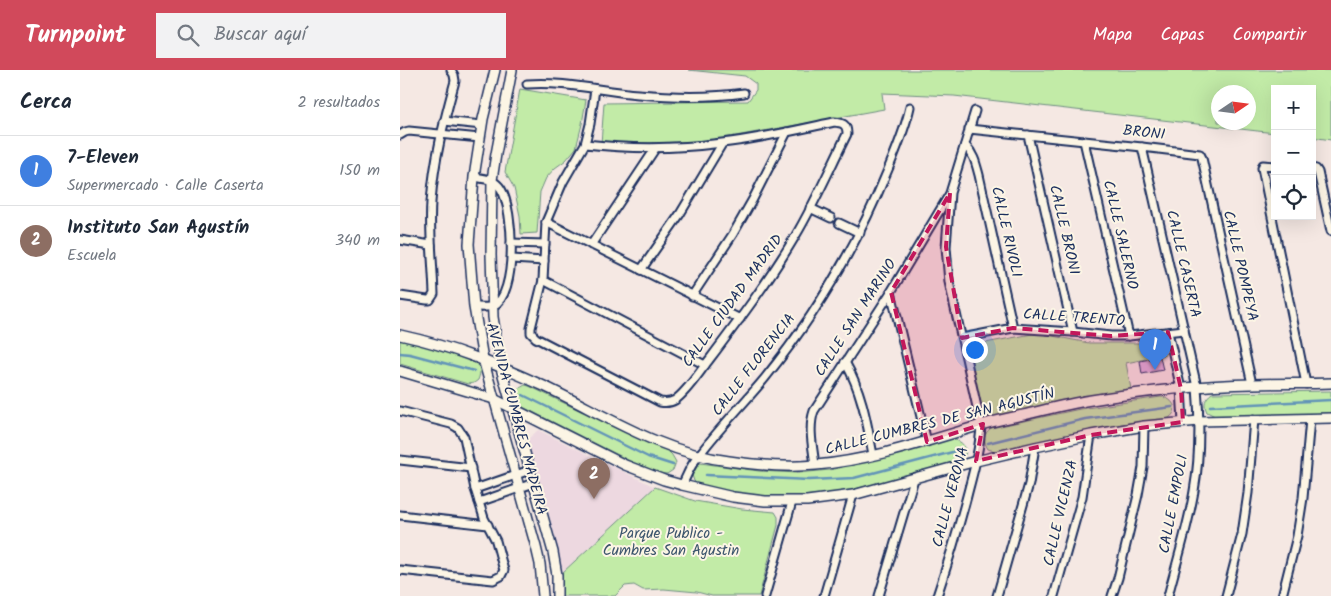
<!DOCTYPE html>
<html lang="es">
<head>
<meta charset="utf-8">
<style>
  :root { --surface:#fff; --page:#f2f2f3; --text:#1f2937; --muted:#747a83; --line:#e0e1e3; --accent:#d1495b }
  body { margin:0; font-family:Kalam,sans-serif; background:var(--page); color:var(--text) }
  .controls { position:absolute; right:15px; top:15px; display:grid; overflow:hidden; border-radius:0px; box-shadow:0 5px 20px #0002 }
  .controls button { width:45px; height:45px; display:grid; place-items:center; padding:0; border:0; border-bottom:1px solid var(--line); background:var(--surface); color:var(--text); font:25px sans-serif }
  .compass { position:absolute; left:811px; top:15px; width:45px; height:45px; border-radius:50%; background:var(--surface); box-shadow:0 5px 20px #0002; rotate:77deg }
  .you { position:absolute; left:574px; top:279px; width:18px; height:18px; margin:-12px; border:4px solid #fff; border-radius:50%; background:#1a73e8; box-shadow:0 0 0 8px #1a73e833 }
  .badge { display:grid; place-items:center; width:32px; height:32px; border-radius:50%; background:var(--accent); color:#fff; font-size:16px; font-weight:700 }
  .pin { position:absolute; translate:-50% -41px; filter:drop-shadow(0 1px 2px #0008) }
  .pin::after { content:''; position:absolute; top:26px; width:18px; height:15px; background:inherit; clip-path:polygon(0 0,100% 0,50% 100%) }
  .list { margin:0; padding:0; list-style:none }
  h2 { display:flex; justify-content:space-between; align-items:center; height:65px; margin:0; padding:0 20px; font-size:21px }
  h2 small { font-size:16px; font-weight:400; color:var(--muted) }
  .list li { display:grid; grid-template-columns:32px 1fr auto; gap:15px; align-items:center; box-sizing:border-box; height:70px; padding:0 20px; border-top:1px solid var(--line) }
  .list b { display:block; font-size:19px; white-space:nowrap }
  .list p { margin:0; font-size:16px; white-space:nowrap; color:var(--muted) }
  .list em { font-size:16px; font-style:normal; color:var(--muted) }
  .icon { flex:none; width:28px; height:28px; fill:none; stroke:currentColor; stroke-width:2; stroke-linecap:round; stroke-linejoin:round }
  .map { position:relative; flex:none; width:931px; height:526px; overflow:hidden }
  header { display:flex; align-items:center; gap:30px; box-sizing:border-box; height:70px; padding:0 25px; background:var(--accent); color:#fff }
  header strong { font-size:24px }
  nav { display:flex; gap:28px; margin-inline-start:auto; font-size:18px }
  .search { width:350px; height:45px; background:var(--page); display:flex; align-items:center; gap:12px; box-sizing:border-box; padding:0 18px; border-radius:0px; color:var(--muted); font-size:19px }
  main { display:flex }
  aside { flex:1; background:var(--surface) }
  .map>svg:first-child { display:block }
  .built { fill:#edd8e0 }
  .green { fill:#c2eba7; stroke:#6e8d82; fill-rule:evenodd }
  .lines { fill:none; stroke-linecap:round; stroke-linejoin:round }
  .stream { stroke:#6294b8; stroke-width:2.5 }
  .building { fill:#dbb3da; stroke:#1b2f5e }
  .street-casing { stroke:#1b2f5e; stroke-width:11 }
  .secondary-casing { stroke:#1b2f5e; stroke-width:12 }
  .street { stroke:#fcf5e5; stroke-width:7 }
  .secondary { stroke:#fcf5e5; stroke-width:9 }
  .marked { fill:#c2185b; fill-opacity:0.2; stroke:#c2185b; stroke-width:4; stroke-dasharray:10 6; stroke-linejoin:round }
  .labels { text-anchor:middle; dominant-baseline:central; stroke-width:4; stroke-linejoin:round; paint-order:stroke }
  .street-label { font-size:15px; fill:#1b2f5e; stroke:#fcf5e5 }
  .park-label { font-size:15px; fill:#3c556d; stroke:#fcf5e5 }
</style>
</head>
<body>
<header>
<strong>Turnpoint</strong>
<div class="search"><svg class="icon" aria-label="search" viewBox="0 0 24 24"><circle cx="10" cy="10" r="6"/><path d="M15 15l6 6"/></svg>Buscar aquí</div>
<nav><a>Mapa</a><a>Capas</a><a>Compartir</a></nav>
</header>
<main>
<aside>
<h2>Cerca<small>2 resultados</small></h2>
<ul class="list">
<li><span class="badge" style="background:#3f7fe0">1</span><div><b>7-Eleven</b><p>Supermercado · Calle Caserta</p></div><em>150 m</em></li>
<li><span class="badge" style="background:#8d6e63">2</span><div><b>Instituto San Agustín</b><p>Escuela</p></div><em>340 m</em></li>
</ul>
</aside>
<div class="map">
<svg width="931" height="526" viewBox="0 0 931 526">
  <rect width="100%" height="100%" fill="#f5e8e3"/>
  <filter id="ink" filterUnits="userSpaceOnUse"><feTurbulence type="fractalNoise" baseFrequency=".02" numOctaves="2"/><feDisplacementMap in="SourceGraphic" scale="10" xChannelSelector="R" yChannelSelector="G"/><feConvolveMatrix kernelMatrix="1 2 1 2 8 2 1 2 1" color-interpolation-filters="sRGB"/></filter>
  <g filter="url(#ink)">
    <path class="built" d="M138 360 255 417 162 503 148 440 127 370Z"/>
    <g class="green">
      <path d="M289 0H931V70L912 67V19H875V63L554 26 482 23 484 39 319 69 285 72 201 74 204 33 348 31 356 20V14L345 6ZM818 22H848V52H818Z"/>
      <path d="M120 19 186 30 182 54 176 78 166 90 155 98 146 108 140 122 137 163 121 164 120 146 114 118 105 102Z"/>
      <path d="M637 263 689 273H759L766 285 726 293 731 319 646 335 590 348 582 342 568 281 570 276Z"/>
      <path d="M0 270C14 273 70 286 78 295 81 299 80 305 78 310L74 313 68 314 0 294Z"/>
      <path d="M125 315 129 316 222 361 268 381 272 385 276 392 273 400 267 404 259 403 232 392 119 335C113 324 114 321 125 315Z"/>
      <path d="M931 321V343L817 347 807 342C803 334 805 328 812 323Z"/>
      <path d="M761 327C775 328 780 343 767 349L722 354 671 364 598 382 588 379C583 371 583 364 591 358L680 339Z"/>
      <path d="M551 369C565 371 570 381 561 392L455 419 427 424 387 427 349 425 325 422 299 416 294 411 292 405 294 398 300 393 359 401 398 403 430 400Z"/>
      <path d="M255 417 295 431 342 439 375 442 378 447V455L359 526H312L297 522 264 519 243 520 234 515 225 516 215 526H162V503Z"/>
    </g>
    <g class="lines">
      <g class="stream">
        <path d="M0 283 10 284 74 301"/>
        <path d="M123 325 248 387 273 395"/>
        <path d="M810 336 931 330"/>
        <path d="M588 373 685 349 772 337"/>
        <path d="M306 405 409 410 454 408 560 380"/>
      </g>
    </g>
    <path class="building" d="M760 287 763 300 742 304 740 291Z"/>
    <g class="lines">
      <defs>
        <g id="street">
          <path d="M127 14C164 11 201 21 238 24 273 27 309 28 344 23"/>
          <path d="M44 51 82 55"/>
          <path d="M569 59 742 77 800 84 802 88 852 314"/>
          <path d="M0 65 5 62 9 61 80 68"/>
          <path d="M628 65 673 262"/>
          <path d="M684 71 729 266"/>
          <path d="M185 74C230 79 276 79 322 73 359 69 397 60 434 52 443 53 447 54 447 64 430 98 415 133 396 165 370 209 340 249 309 290 300 301 287 322 275 330 270 333 265 333 260 332L136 268 131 263V258L143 210 146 152 163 112 185 74 190 54 195 19"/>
          <path d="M565 75C574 84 576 94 579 105L613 258"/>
          <path d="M742 77 797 317C800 352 800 387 794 421 788 457 777 491 768 526"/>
          <path d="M875 96 863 95 862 98 906 314"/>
          <path d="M912 98 916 99 918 102 931 161"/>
          <path d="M410 138 431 148"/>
          <path d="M146 152 340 249"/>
          <path d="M439 153 460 163"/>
          <path d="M0 170 31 175"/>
          <path d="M111 173 145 174"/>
          <path d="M191 175 255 79"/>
          <path d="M112 189 144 191"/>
          <path d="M241 200 280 144 322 74"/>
          <path d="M143 210 305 295"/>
          <path d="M491 222 527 372"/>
          <path d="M0 226 27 230H30L34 224C33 193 29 162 31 132 34 90 44 51 55 11L54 5 51 0"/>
          <path d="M292 226 333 164 353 129 387 62"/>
          <path d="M74 237C79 237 88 238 93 236 118 225 114 140 101 119 95 109 85 109 74 107"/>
          <path d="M768 262 781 319 783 352"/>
          <path d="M562 268 613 258 673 262 711 266H729L784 260"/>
          <path d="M445 292C462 321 467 353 473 385"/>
          <path d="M0 341 51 354 58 358 64 367 75 419 84 448 96 471 103 497 104 500 101 506 93 510 0 500"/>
          <path d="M0 390 71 398"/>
          <path d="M415 395C413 378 408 358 414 341L491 222 549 125"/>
          <path d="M282 415C286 408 289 399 294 392 315 362 342 336 365 308 415 246 457 175 487 102 496 80 505 60 510 37"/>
          <path d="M75 419 130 400"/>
          <path d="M79 432 134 413"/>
          <path d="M0 445 88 455"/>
          <path d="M365 526 392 432"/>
          <path d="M424 526 453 425"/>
          <path d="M479 526 514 409"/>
          <path d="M537 526C548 493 558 460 567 426 573 403 580 379 581 355L549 212 546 177 550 123 575 41"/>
          <path d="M597 526 629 414 635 377"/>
          <path d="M654 526 682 427 691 365"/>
          <path d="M712 526 718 508 738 425 743 397 744 356"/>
          <path d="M826 526 842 464 848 423 854 349"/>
          <path d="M882 526 897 466 903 428 910 349"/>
        </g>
        <g id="secondary">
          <path d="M95 0 83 49 74 107 69 174 74 237 83 289 136 477 140 494 143 526"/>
          <path d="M112 0 96 84 92 110 91 185 93 247 101 298 153 482 157 505V526"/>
          <path d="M0 265C51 276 98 295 146 317 205 345 262 383 329 391 357 395 387 398 416 395 472 390 527 371 581 355 594 351 609 348 623 345 644 340 664 335 685 331 740 322 797 315 853 314 879 313 905 314 931 313"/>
          <path d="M0 301 94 329 225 395 264 410 282 415 333 427 365 431H407L453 425 576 391 635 377 691 365 744 356 799 351 931 348"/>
        </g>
      </defs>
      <use href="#street" class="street-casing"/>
      <use href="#secondary" class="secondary-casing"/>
      <use href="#street" class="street"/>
      <use href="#secondary" class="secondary"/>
    </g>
  </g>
  <path class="marked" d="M550 123 546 177 562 268 613 258 711 266 768 262 781 319 783 352 691 365 576 391 583 354 527 372 491 222Z"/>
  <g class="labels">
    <g class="street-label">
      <text transform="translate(744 63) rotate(6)">BRONI</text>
      <text transform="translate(664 160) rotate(77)">CALLE BRONI</text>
      <text transform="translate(606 162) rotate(77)">CALLE RIVOLI</text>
      <text transform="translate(720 165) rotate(77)">CALLE SALERNO</text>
      <text transform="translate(783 194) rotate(77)">CALLE CASERTA</text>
      <text transform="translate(840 196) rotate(77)">CALLE POMPEYA</text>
      <text transform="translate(333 231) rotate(-54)">CALLE CIUDAD MADRID</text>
      <text transform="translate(456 248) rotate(-57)">CALLE SAN MARINO</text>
      <text transform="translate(674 248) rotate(4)">CALLE TRENTO</text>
      <text transform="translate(354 295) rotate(-52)">CALLE FLORENCIA</text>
      <text transform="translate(116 349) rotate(75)">AVENIDA CUMBRES MADEIRA</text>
      <text transform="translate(540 352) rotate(-14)">CALLE CUMBRES DE SAN AGUSTÍN</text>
      <text transform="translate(551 427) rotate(-75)">CALLE VERONA</text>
      <text transform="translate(774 434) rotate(-79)">CALLE EMPOLI</text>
      <text transform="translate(661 443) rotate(-77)">CALLE VICENZA</text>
    </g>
    <g class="park-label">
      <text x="271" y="464">Parque Publico -<tspan x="271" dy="17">Cumbres San Agustin</tspan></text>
    </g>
  </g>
</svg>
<div class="controls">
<button>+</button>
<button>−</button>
<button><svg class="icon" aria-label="locate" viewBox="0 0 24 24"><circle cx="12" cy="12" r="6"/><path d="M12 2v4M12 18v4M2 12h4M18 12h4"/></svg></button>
</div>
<svg class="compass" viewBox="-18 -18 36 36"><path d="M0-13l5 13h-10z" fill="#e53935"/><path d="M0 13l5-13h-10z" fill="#747a83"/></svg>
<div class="you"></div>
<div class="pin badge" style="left:755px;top:300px;background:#3f7fe0">1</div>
<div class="pin badge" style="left:194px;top:429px;background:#8d6e63">2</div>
</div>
</main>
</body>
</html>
